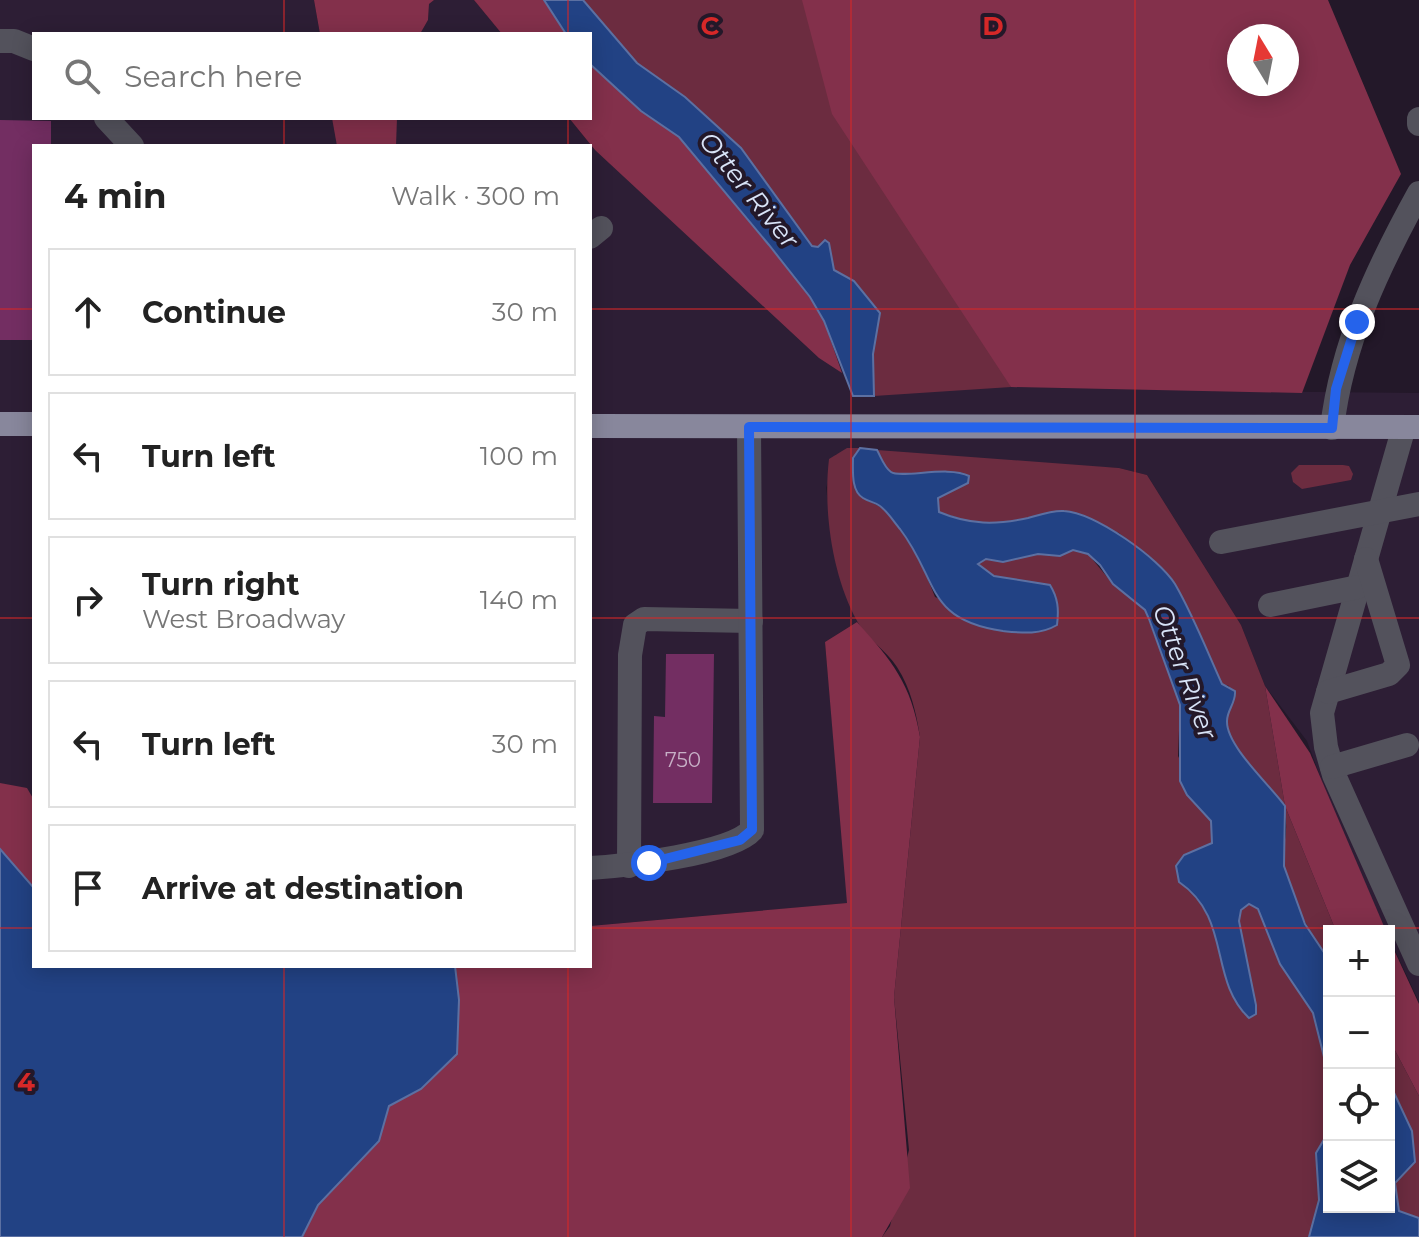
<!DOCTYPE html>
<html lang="en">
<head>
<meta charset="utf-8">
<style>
  :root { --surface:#fff; --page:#f6f6f6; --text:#222; --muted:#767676; --line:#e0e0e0 }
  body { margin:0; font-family:Montserrat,sans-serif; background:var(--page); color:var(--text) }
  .controls { position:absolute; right:24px; bottom:24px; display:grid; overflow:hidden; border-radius:0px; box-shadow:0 4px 20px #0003 }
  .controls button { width:72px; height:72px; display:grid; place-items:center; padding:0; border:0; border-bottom:2px solid var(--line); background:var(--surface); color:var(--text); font:40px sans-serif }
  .compass { position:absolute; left:1227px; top:24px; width:72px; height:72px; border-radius:50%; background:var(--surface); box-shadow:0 4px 20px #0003; rotate:350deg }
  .stop { position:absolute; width:24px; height:24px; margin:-18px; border:6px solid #2563eb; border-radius:50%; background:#fff }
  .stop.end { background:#2563eb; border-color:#fff; box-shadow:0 2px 8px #0008 }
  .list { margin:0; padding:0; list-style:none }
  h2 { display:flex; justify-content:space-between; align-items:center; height:104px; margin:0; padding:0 32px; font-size:34px }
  h2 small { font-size:26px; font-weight:400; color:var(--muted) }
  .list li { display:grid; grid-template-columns:52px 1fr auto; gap:24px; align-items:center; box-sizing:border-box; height:128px; margin:0 16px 16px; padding:0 16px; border:2px solid var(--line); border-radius:0px }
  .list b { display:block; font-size:30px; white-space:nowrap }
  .list p { margin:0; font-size:26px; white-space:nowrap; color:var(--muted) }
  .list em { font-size:26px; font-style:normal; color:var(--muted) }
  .icon { flex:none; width:44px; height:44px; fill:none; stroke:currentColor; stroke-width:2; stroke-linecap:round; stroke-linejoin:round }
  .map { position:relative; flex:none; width:1419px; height:1237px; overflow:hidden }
  .search { position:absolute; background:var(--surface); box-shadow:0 4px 20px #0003; left:32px; top:32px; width:560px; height:88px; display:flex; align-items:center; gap:20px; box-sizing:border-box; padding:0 28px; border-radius:0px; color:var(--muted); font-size:30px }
  .panel { position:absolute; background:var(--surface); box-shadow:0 4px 20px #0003; left:32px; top:144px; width:560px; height:824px; border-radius:0px }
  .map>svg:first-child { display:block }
  .built { fill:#2d1e35 }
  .green { fill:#6c2c40 }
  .forest { fill:#83304b; fill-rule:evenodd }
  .water { fill:#224284; stroke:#5c70a2; stroke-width:2 }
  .building { fill:#732e62 }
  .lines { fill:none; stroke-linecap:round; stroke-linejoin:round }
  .minor { stroke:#53525c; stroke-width:24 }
  .major { stroke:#88879c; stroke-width:24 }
  .route { stroke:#2563eb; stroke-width:10 }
  .grid { fill:none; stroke:#d62828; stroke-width:2; stroke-opacity:0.55 }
  .labels { text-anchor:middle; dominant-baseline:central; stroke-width:8; stroke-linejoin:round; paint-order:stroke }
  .number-label { font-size:20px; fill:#c7b0c6 }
  .water-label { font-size:26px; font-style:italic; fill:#d8e3f7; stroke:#231829 }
  .grid-label { font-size:26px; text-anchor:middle; font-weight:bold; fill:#d62828; stroke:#231829; stroke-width:8; stroke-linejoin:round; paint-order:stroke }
</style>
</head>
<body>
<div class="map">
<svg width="1419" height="1237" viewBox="0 0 1419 1237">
  <rect width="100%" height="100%" fill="#231829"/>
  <g class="built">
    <path d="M0 0H314L320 34H34V118H569L595 150 1209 391 1419 393V1002L1344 841 1307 741 1265 686 1241 625 1147 475 1119 468 836 454 826 488 837 569 857 622 825 642 848 903 590 926V146H34V888L0 849Z"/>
    <path d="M434 0H474L502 34H420L428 20 429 4Z"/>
  </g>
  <g class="green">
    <path d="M569 0H883L1011 387 874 396 873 381 837 300 590 34Z"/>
    <path d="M847 448H860L853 458C853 468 852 480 856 490 860 501 877 502 885 511 907 535 924 567 935 597 970 611 1022 647 1057 625L1015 580 994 576 978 564 986 559 1003 561 1038 553 1060 556 1073 550 1088 554 1113 584 1145 610 1180 705 1178 756 1211 821 1213 843 1184 855 1179 882C1225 914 1215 970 1244 1014H1255L1256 1005 1239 921 1241 910 1250 904 1258 909 1280 964 1313 1013 1325 1061 1329 1131 1316 1153 1319 1200 1309 1237H882L890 1226 909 1150 894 997 920 737C916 712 911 689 897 667 886 650 866 638 857 621 832 575 823 510 829 459Z"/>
    <path d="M877 450 1119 468 1147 475 1241 625 1265 686 1285 806 1336 931H1329V960C1310 932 1290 900 1284 866 1281 850 1289 832 1285 817 1275 785 1229 751 1227 723 1227 711 1230 699 1229 686L1222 684 1173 580 1119 533 1063 511 1001 524 975 523 939 512 938 498 968 483 963 473C951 472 896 476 891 472 884 467 881 457 877 450Z"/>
    <path d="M1299 465H1343L1349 466 1353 474 1351 480 1302 489 1293 482 1291 473Z"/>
    <path d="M1389 1039 1419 1096V1218L1399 1211 1395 1183 1415 1162 1412 1131 1389 1082Z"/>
  </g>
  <g class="forest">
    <path d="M314 0H434L429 4 428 20 420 34H320Z"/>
    <path d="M474 0H544L566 34H502Z"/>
    <path d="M802 0H1328L1401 174 1350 265 1302 393 1011 387 832 114ZM1239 36H1287V84H1239Z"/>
    <path d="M590 64 641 111 679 137 769 245 810 297 824 321 842 373 819 358 595 150 569 118H590Z"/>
    <path d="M332 118H397L396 146H337Z"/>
    <path d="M857 622C892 661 911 683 920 737L894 997 910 1188 882 1237H302L318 1205 379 1141 389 1106 421 1089 459 1000 455 966H590V926L847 903 825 642Z"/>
    <path d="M1265 686 1310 753 1386 931H1336L1285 806Z"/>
    <path d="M0 783 27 788 34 800V888L0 849Z"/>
    <path d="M1389 939 1419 1004V1096L1389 1039Z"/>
  </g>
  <g class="water">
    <path d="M544 0H583L637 63 685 97 741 148 812 246 818 247 825 240 829 243 834 270 854 281 880 313 873 354 874 396H853L824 321 810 297 769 245 679 137 641 111 590 64V34H566Z"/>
    <path d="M860 448 877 450C881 457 884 467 891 472 901 479 949 465 969 476L968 483 938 498 939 512C970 525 996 525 1028 518 1039 515 1053 510 1064 511 1095 513 1159 558 1175 584 1193 615 1207 651 1222 684L1235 691C1236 703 1227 710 1227 721 1226 746 1271 786 1285 806L1284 866 1305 924 1329 960V1104L1325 1061 1313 1013 1280 964 1258 909 1249 904 1241 910 1239 921 1256 1005V1014L1249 1018C1208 979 1232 918 1179 882L1176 866 1184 855 1212 843 1211 821 1187 795 1180 781V705L1149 619 1145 610 1113 584 1100 565 1088 554 1073 550 1060 556 1038 554 1003 562 986 559 978 564 994 576 1050 585C1058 598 1059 609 1057 625 1040 635 1023 633 1003 631 925 620 939 580 900 529 894 522 888 512 880 506 875 502 869 502 863 498 851 491 853 471 853 458Z"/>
    <path d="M0 849 34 888V966H455L459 1000 457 1054 421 1089 389 1106 379 1141 318 1205 302 1237H0Z"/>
    <path d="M1389 1082 1412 1131 1415 1162 1395 1183 1399 1211 1419 1218V1237H1309L1319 1200 1316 1153 1329 1131V1207H1389Z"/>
  </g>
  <g class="building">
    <path d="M0 120 51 121V146H34V340H0Z"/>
    <path d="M666 654H714L712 803H653L654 716 665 717Z"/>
  </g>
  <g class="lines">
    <g class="minor">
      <path d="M0 41H14L34 49"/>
      <path d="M106 118 132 146"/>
      <path d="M1419 119V124"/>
      <path d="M590 237 601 228"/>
      <path d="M1404 427 1322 713 1326 747 1334 775 1419 964"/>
      <path d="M1332 428C1342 343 1378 267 1419 193"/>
      <path d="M1221 542 1419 504"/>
      <path d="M1270 605 1358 587"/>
      <path d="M1328 692 1389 674 1398 665 1366 559"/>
      <path d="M1332 767 1407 745"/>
      <path d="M629 866 630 655 635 625 644 619 751 621"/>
      <path d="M590 868C624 866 731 854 752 830L749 427"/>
    </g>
    <g class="major">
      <path d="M0 424H34"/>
      <path d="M590 426 1419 427"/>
    </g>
  </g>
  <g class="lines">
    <path class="route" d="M649 863 740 840 752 830 749 427 1332 428 1336 389 1357 322"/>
  </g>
  <path class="grid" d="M284 0V34M568 0V34M851 0V1237M1135 0V1237M284 118V146M568 118V146M0 309H34M590 309H1419M0 618H34M590 618H1419M0 928H34M590 928H1419M284 966V1237M568 966V1237"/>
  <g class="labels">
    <g class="number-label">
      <text x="683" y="760">750</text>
    </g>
    <g class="water-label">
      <text transform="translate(749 190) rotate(51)">Otter River</text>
      <text transform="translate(1185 672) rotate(70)">Otter River</text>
    </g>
  </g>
  <g class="grid-label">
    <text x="710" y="35">C</text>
    <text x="993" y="35">D</text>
    <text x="26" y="1091">4</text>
  </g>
</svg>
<div class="controls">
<button>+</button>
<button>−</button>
<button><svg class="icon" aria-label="locate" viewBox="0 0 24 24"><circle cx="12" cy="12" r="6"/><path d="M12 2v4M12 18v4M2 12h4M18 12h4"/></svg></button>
<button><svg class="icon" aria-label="layers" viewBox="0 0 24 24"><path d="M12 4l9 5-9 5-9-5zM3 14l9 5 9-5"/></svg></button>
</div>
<svg class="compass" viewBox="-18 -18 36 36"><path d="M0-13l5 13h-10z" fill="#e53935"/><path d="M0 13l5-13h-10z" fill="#767676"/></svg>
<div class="stop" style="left:649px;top:863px"></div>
<div class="stop end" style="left:1357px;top:322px"></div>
<div class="search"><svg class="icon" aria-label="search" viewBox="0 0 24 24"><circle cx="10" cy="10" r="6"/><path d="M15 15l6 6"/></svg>Search here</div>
<section class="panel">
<h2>4 min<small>Walk · 300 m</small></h2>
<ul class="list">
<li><svg class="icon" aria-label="ahead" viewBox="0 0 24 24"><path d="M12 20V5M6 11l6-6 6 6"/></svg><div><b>Continue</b></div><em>30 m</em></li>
<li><svg class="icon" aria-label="left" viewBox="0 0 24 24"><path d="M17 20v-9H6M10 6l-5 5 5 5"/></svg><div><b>Turn left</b></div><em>100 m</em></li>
<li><svg class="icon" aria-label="right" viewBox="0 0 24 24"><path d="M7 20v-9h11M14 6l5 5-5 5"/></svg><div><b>Turn right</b><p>West Broadway</p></div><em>140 m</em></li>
<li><svg class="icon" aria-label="left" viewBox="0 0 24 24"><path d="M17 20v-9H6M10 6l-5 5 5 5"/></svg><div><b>Turn left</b></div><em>30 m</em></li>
<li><svg class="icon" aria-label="arrive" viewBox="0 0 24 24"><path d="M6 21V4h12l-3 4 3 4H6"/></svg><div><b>Arrive at destination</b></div></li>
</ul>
</section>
</div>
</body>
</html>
